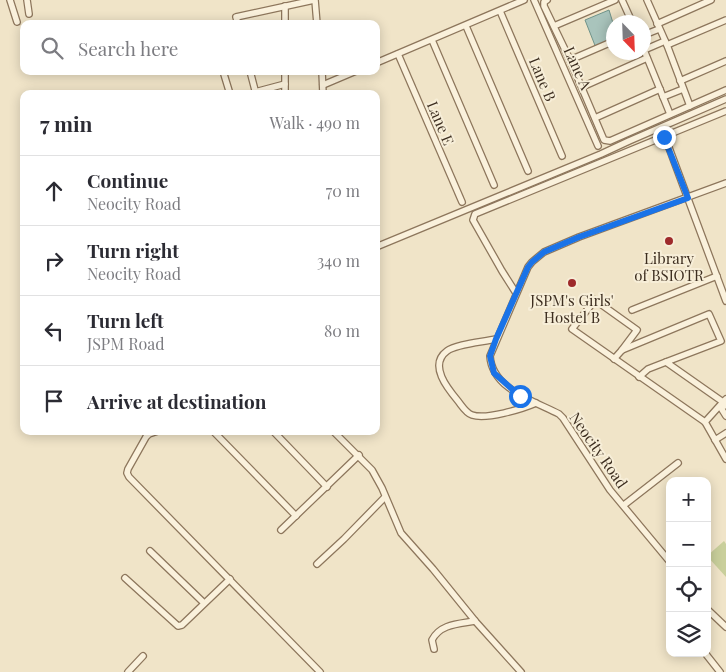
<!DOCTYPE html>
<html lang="en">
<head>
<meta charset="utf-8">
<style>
  :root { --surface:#fff; --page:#f7f7f7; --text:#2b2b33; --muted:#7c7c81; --line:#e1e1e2 }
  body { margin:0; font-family:"Playfair Display",serif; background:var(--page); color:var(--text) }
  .controls { position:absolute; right:15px; bottom:15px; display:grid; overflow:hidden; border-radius:10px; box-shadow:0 2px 12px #0003 }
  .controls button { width:45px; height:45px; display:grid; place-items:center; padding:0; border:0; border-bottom:1px solid var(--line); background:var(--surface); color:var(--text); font:25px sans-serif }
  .compass { position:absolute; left:606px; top:15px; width:45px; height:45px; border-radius:50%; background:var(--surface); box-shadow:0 2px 12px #0003; rotate:157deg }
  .stop { position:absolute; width:15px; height:15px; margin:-11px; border:4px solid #1a73e8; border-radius:50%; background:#fff }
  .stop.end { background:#1a73e8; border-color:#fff; box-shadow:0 1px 5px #0008 }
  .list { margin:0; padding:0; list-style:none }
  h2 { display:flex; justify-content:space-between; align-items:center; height:65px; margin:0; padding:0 20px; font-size:21px }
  h2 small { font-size:16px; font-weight:400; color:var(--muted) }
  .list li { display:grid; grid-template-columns:32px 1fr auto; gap:15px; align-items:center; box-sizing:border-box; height:70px; padding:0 20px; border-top:1px solid var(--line) }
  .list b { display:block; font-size:19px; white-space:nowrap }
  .list p { margin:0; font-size:16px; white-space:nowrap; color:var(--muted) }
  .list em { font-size:16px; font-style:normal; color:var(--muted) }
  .icon { flex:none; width:28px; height:28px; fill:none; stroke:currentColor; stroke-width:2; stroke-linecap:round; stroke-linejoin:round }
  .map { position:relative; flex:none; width:726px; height:672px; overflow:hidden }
  .search { position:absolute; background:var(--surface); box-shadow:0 2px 12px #0003; left:20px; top:20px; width:360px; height:55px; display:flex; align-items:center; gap:12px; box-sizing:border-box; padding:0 18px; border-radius:10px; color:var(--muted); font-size:19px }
  .panel { position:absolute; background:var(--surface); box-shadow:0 2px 12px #0003; left:20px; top:90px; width:360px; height:345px; border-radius:10px }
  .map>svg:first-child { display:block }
  .green { fill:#c9cf9b }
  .water { fill:#a9c4bc; stroke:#6f938a }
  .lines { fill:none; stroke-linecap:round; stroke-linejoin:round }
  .minor-casing { stroke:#8d765c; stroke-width:8 }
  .minor { stroke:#faf1dc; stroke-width:5.5 }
  .route { stroke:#1a73e8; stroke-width:6 }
  .poi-dot { fill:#9e2a2b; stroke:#f7eed8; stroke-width:2 }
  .labels { text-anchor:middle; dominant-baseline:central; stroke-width:4; stroke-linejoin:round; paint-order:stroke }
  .street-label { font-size:15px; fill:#3d2e20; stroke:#f7eed8 }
  .poi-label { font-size:15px; fill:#3d2e20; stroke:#f7eed8 }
</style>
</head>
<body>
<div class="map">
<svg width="726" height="672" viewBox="0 0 726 672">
  <rect width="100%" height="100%" fill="#f0e4c8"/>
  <path class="green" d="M724 541 726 544V577L707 556Z"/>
  <path class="water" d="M609 10 613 23V41L596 48 585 20Z"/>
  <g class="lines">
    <defs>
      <g id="minor">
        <path d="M10 0 17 22"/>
        <path d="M27 0 29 14"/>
        <path d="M315 0 317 24"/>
        <path d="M534 0 598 146"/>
        <path d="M547 0 544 2V6L570 60 604 140 610 141 726 90"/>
        <path d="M622 0 632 22"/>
        <path d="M647 0 667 45"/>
        <path d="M500 11 562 156"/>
        <path d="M238 24 236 17 314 0"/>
        <path d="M285 24V6"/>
        <path d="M657 24 711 0"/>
        <path d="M466 26 528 171"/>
        <path d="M554 26 615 0"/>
        <path d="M644 35 659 29"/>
        <path d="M432 40 494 185"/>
        <path d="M644 50 670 114"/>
        <path d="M644 50 665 41"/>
        <path d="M398 54 462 202"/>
        <path d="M570 60 614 41"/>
        <path d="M376 63 524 0"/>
        <path d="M223 71 230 94"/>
        <path d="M250 71 256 94"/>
        <path d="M285 71V94"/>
        <path d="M322 71 323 94"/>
        <path d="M680 81 726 61"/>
        <path d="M323 85 356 71"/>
        <path d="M582 87 647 58"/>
        <path d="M255 92 285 84"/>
        <path d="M663 97 683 89"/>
        <path d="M690 106 667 45 726 20"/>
        <path d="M595 118 660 89"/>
        <path d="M665 137 726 301"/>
        <path d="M376 247 601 154 629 141 726 99"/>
        <path d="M516 293 502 271 473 220 475 214 726 111"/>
        <path d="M632 310 717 276"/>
        <path d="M496 339C483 342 456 344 447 351 428 365 448 389 458 401 462 406 466 413 472 415 486 420 522 409 536 403"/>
        <path d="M622 350 637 330 595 300 572 329 705 422 723 402"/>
        <path d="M614 359 622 350 709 314 721 341 666 362 723 402 726 399"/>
        <path d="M639 377 648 369 666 362"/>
        <path d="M726 405 721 408 726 416"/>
        <path d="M705 422 726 459"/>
        <path d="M158 431 149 434 146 437 128 469 127 473 129 477 320 672"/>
        <path d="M213 431 296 516"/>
        <path d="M273 431 327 487"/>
        <path d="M333 431 372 470 382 488 401 533 433 569 476 622 521 672"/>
        <path d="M715 440 726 433"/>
        <path d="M624 505 678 463"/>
        <path d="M281 530 359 455"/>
        <path d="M150 551 204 603"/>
        <path d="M670 562 610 490 563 418 559 414C534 401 492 389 490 356L528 267 532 262 544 252 579 237 726 183"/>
        <path d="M317 564 344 539 385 497"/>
        <path d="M125 578 178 626 182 625 230 579"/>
        <path d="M707 609 726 627"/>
        <path d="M434 649 432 640C440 624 458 624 475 621"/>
        <path d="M705 653 720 672"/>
        <path d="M128 672 143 656"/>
      </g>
    </defs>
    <use href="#minor" class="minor-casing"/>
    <use href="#minor" class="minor"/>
  </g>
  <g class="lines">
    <path class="route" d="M520 396 494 373 490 356 496 339 528 267 532 262 544 252 579 237 688 198 664 137"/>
  </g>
  <g class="poi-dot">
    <circle cx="669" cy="241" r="5"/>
    <circle cx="572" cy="283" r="5"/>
  </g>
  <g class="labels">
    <g class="street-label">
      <text transform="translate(578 68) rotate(66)">Lane A</text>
      <text transform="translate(543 79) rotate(67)">Lane B</text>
      <text transform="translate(441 123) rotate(67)">Lane E</text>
      <text transform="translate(599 450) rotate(55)">Neocity Road</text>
    </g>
    <g class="poi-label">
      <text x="669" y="258">Library<tspan x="669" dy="17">of BSIOTR</tspan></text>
      <text x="572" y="300">JSPM's Girls'<tspan x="572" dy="17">Hostel B</tspan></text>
    </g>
  </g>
</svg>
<div class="controls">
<button>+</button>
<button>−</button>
<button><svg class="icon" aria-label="locate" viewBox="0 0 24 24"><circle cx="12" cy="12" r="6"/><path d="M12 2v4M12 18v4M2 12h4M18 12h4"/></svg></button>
<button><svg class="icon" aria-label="layers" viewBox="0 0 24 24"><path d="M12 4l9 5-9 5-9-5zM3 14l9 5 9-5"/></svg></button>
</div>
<svg class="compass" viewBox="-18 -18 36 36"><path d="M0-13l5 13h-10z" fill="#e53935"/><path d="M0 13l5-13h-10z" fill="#7c7c81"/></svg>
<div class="stop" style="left:520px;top:396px"></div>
<div class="stop end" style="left:664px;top:137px"></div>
<div class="search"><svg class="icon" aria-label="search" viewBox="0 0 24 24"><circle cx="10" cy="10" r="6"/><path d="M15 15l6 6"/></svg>Search here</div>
<section class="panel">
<h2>7 min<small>Walk · 490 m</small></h2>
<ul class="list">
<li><svg class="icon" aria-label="ahead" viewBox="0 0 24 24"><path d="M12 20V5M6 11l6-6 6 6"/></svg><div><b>Continue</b><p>Neocity Road</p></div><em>70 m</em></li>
<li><svg class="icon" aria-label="right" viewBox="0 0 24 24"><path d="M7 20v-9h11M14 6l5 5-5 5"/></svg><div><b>Turn right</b><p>Neocity Road</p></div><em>340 m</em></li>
<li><svg class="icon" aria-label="left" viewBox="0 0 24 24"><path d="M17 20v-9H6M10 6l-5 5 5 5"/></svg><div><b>Turn left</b><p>JSPM Road</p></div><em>80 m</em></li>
<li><svg class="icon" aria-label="arrive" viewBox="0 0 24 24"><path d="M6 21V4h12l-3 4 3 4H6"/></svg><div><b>Arrive at destination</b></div></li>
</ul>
</section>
</div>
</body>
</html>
